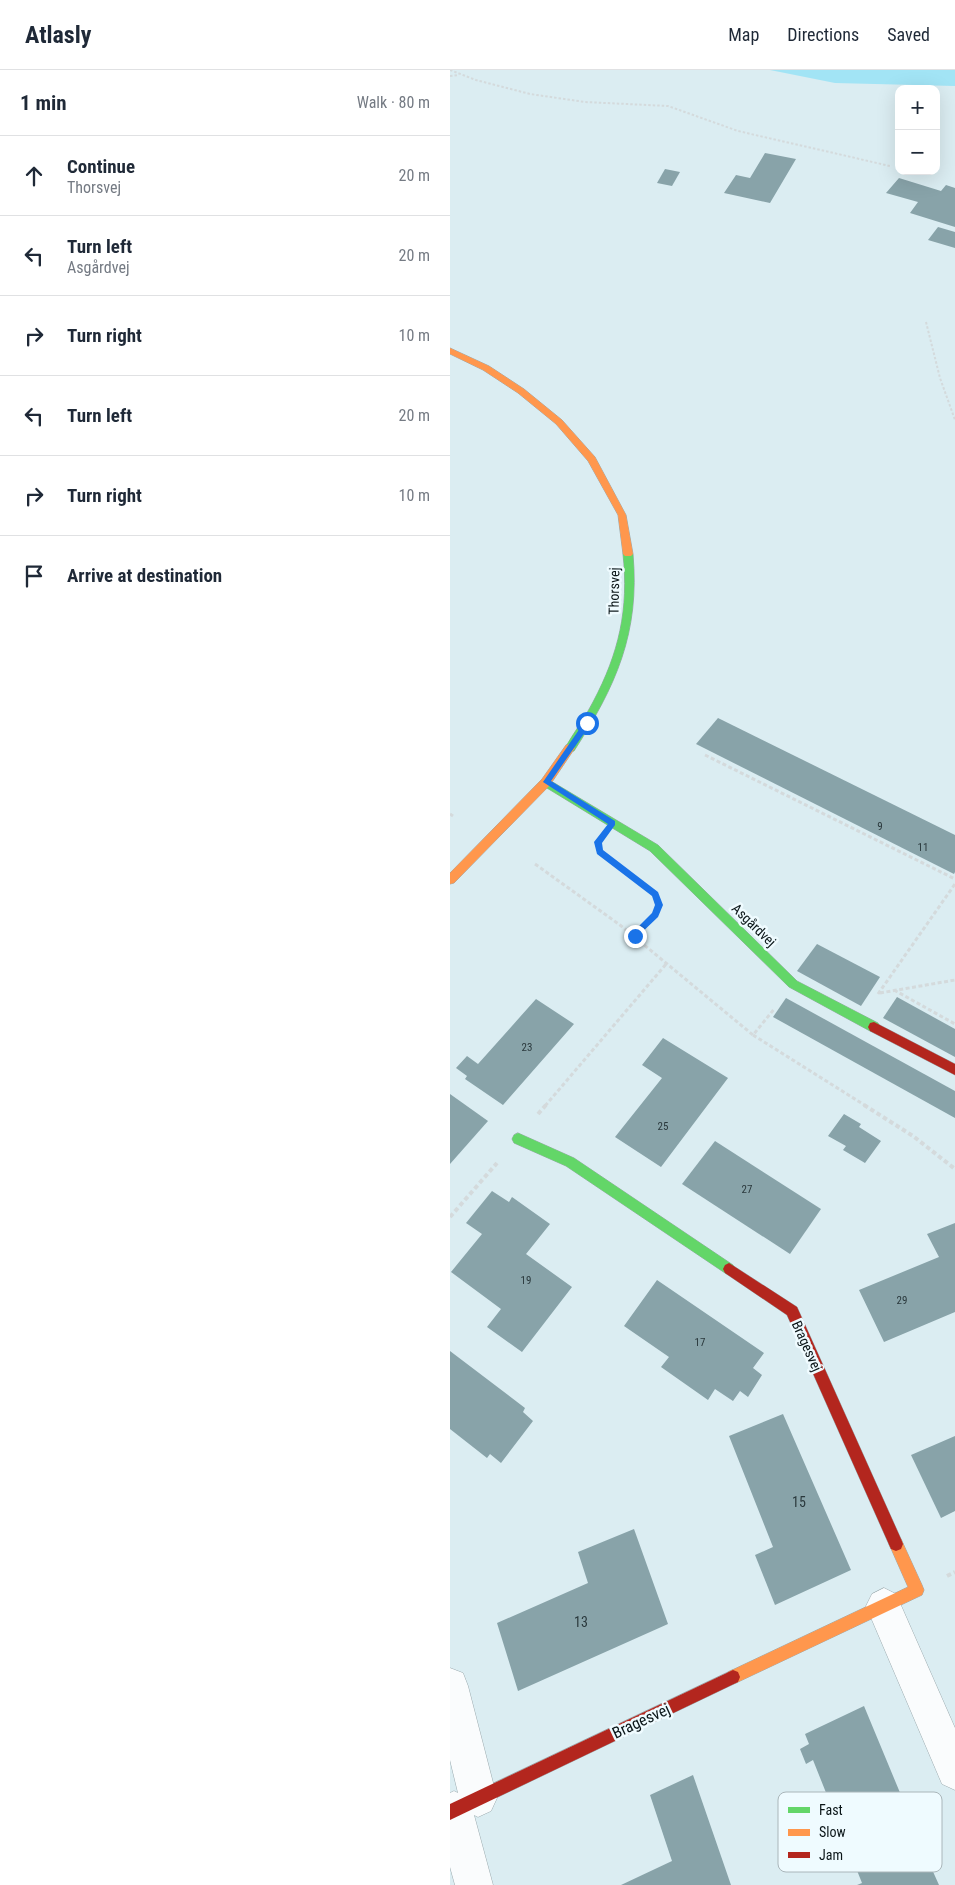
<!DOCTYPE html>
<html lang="en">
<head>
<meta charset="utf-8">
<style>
  :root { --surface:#fff; --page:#f2f2f3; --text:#1f2937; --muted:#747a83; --line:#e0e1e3 }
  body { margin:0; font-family:"Roboto Condensed",sans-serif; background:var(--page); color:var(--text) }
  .controls { position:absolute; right:15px; top:15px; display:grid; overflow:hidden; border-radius:10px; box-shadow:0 5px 20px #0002 }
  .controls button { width:45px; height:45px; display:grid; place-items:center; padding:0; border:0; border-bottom:1px solid var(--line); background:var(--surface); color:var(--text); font:25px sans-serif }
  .stop { position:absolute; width:15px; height:15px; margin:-11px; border:4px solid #1a73e8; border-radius:50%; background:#fff }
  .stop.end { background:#1a73e8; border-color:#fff; box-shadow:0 1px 5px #0008 }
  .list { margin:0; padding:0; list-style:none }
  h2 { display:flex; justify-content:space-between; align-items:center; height:65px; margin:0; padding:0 20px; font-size:21px }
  h2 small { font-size:16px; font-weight:400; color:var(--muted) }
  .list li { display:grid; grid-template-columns:32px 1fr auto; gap:15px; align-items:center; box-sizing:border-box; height:80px; padding:0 20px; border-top:1px solid var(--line) }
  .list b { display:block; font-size:19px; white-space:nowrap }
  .list p { margin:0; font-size:16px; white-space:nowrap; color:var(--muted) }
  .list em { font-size:16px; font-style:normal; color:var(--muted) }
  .icon { flex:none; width:28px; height:28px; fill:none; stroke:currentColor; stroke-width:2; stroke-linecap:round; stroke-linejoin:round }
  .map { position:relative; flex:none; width:505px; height:1815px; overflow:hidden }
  header { display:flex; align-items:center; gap:30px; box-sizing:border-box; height:70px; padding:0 25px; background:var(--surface); border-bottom:1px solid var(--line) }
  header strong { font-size:24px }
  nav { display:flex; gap:28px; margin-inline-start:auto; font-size:18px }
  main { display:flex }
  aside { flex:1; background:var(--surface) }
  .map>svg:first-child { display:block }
  .green { fill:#a2e4f5 }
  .building { fill:#88a3a9 }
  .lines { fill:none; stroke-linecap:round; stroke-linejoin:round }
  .street-casing { stroke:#9caaae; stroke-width:1 }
  .fast-casing { stroke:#9caaae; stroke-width:1 }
  .slow-casing { stroke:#9caaae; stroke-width:1 }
  .jam-casing { stroke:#9caaae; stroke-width:1 }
  .path-far2 { stroke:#d4dadc; stroke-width:2; stroke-dasharray:2.5 2; stroke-linecap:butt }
  .path-far1 { stroke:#d4dadc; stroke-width:3; stroke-dasharray:4 2.5; stroke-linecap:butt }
  .path { stroke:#d4dadc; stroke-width:4; stroke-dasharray:4.5 3; stroke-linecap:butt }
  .street { fill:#fafcfd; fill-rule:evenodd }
  .fast { fill:#63d668; fill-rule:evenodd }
  .slow { fill:#ff974d; fill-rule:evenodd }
  .jam { fill:#b3261e; fill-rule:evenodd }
  .route { fill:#1a73e8 }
  .labels { text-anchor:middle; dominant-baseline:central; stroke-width:5; stroke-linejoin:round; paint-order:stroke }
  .number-label { font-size:11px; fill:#2a383c }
  .street-label { font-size:14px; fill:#0a1518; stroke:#effbff }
  .near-number-label { font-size:14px; fill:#2a383c }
  .near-street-label { font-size:16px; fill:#0a1518; stroke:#effbff }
  .key { fill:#effbff; stroke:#aab6ba; stroke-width:1 }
  .key-label { font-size:14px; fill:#0a1518 }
</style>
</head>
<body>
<header>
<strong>Atlasly</strong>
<nav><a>Map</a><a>Directions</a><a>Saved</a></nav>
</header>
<main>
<aside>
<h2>1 min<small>Walk · 80 m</small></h2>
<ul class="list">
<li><svg class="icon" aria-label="ahead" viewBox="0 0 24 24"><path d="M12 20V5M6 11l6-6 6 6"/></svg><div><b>Continue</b><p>Thorsvej</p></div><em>20 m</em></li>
<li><svg class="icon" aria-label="left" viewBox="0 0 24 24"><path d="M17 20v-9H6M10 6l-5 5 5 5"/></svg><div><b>Turn left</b><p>Asgårdvej</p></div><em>20 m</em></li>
<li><svg class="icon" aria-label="right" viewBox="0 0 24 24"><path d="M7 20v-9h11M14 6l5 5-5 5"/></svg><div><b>Turn right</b></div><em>10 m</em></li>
<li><svg class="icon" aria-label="left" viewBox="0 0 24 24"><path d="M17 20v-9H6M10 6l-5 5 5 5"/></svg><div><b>Turn left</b></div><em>20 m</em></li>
<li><svg class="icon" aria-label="right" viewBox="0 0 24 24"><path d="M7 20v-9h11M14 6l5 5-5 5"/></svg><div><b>Turn right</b></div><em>10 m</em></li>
<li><svg class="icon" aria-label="arrive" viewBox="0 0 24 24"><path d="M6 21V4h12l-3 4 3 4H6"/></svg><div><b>Arrive at destination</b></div></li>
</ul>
</aside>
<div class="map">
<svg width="505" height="1815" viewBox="0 0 505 1815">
  <rect width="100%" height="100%" fill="#dbedf2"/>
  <path class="green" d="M320 0H505V16L385 13Z"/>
  <g class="building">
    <path d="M315 83 346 89 320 133 274 123 286 105 300 108Z"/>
    <path d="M215 99 230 102 222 116 207 113Z"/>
    <path d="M449 108 491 121 496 115 505 118V157L460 143 468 132 436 123Z"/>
    <path d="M488 157 505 162V178L478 170Z"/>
    <path d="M268 648 505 765V802L504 804 246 674Z"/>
    <path d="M367 874 430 907 411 936 347 901Z"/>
    <path d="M447 927 505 959V987L433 948Z"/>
    <path d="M336 928 505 1021V1048L323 947Z"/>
    <path d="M86 929 124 954 53 1035 15 1009 17 1006 6 998 17 986 28 994Z"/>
    <path d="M213 968 278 1008 211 1097 165 1067 212 1008 192 995Z"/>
    <path d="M0 1024 38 1051 0 1094Z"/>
    <path d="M394 1044 411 1054 409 1057 431 1071 415 1093 393 1080 396 1076 378 1066Z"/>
    <path d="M265 1071 371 1139 340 1184 232 1114Z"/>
    <path d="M42 1121 59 1132 62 1127 100 1154 76 1184 122 1217 72 1282 37 1257 51 1239 1 1202 32 1164 16 1153Z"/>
    <path d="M505 1153V1242L434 1272 409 1220 489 1187 477 1164Z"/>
    <path d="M207 1210 314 1283 303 1298 312 1305 298 1327 290 1321 283 1331 265 1319 258 1330 211 1297 219 1287 174 1256Z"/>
    <path d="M0 1281 75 1338 73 1342 83 1351 51 1393 40 1384 37 1388 0 1359Z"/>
    <path d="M333 1344 401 1500 325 1535 305 1485 323 1477 279 1366Z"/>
    <path d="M505 1366V1441L491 1448 461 1385Z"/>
    <path d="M184 1459 218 1554 68 1621 47 1553 138 1513 128 1482Z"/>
    <path d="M414 1636 463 1754 468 1751 482 1783 476 1786 489 1815H407L412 1813 363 1690 356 1694 350 1679 359 1674 355 1664Z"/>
    <path d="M243 1705 281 1815H171L222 1791 200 1725Z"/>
  </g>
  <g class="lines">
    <defs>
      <g id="street">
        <path d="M434 1518 446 1524 505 1658V1720L492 1714 416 1536 422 1524Z"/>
        <path d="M0 1598 13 1603 18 1616 47 1728 41 1741 28 1747 24 1745 43 1815H5L0 1797V1723L4 1721 8 1723 0 1690Z"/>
      </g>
      <g id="fast">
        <path d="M178 481 183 484C190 563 166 616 124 681L120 682 115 678C124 662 135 648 143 632 169 583 179 539 173 484Z"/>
        <path d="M96 708 208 775 347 911 428 953 430 957 428 961 424 962 420 961 339 917 200 781 92 715 91 712Z"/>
        <path d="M68 1063 124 1088 283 1195 285 1199 283 1203 279 1205 275 1203 116 1096 64 1073 62 1069 64 1065Z"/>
      </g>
      <g id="slow">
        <path d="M0 278 39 296 74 319 112 350 145 387 176 445 183 484 181 486H175L173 484 168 445 138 391 106 354 68 323 33 300 0 284Z"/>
        <path d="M120 674 125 678 100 715 4 813 0 814V803L92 709 116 675Z"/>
        <path d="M446 1467 451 1469 472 1515 474 1520 472 1525 288 1612 283 1614 278 1612 276 1607 278 1602 458 1517 439 1474 441 1469Z"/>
      </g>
      <g id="jam">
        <path d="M424 952 505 994V1005L420 961 418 957 420 953Z"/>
        <path d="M279 1193 347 1237 451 1469 453 1474 451 1479 446 1481 441 1479 337 1245 275 1203 273 1199 275 1195Z"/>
        <path d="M283 1600 288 1602 290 1607 288 1612 0 1750V1734Z"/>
      </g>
    </defs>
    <use href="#street" class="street-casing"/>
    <use href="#fast" class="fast-casing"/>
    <use href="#slow" class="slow-casing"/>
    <use href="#jam" class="jam-casing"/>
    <g class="path-far2">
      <path d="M0 0 26 10 80 24 135 32 218 36 288 61 440 96"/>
      <path d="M0 6 9 5"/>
      <path d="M476 252 490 308 505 350"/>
    </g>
    <g class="path-far1">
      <path d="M255 685 505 809"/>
      <path d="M0 744 3 746"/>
      <path d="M150 781 205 824 209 835 205 845 185 866"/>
      <path d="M85 794 170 855 303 965 325 938"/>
      <path d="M444 920 505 954"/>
      <path d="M430 923 505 910"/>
      <path d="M428 924 505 814"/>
      <path d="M303 965 416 1036"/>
      <path d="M95 1036 217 893"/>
    </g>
    <g class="path">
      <path d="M414 1035 463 1066 505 1099"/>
      <path d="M88 1044 96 1035"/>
      <path d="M0 1147 47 1093"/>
      <path d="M497 1506 505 1502"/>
    </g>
    <use href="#street" class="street"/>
    <use href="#fast" class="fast"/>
    <use href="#slow" class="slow"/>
    <use href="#jam" class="jam"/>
  </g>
  <path class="route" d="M137 650 140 651V655L101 711 165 751V755L152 773 153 780 208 822 213 835 208 847 185 869 182 868V863L202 843 205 835 202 826 147 784 144 772 158 754 93 712 135 651Z"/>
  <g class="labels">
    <g class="number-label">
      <text x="430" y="756">9</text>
      <text x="473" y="777">11</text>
      <text x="77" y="977">23</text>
      <text x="213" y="1056">25</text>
      <text x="297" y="1119">27</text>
      <text x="76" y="1210">19</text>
      <text x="452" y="1230">29</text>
      <text x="250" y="1272">17</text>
    </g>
    <g class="street-label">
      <text transform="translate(164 521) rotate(-89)">Thorsvej</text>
      <text transform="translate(304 855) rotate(44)">Asgårdvej</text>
      <text transform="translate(357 1276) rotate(66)">Bragesvej</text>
    </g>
    <g class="near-number-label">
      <text x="349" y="1432">15</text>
      <text x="131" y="1552">13</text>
    </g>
    <g class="near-street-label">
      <text transform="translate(191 1651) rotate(-25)">Bragesvej</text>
    </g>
  </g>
  <rect x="328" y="1722" width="164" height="80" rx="8" class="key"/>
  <rect x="338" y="1737" width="22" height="6" fill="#63d668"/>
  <rect x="338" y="1759" width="22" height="7" fill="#ff974d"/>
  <rect x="338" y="1782" width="22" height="6" fill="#b3261e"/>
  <g class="key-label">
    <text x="369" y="1745">Fast</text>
    <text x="369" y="1767">Slow</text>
    <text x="369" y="1790">Jam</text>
  </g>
</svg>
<div class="controls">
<button>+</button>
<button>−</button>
</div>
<div class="stop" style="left:137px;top:653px"></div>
<div class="stop end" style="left:185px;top:866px"></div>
</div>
</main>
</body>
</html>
